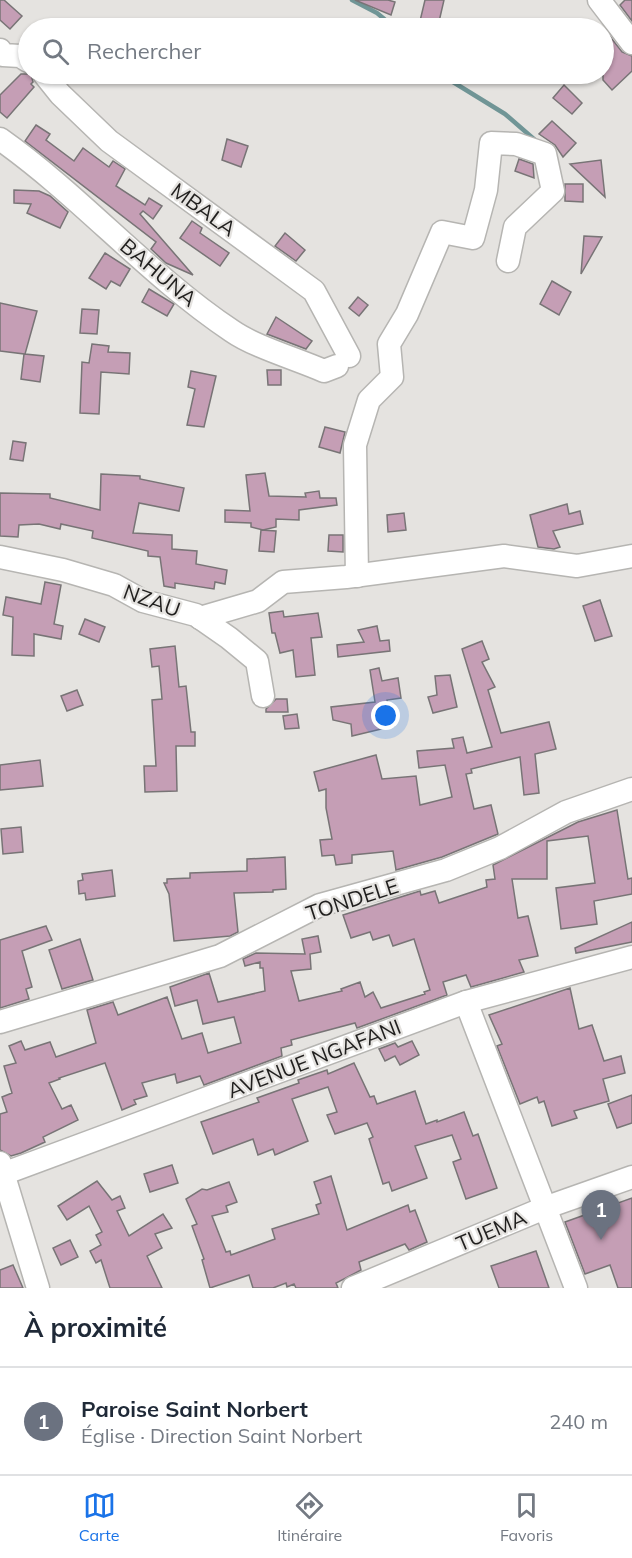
<!DOCTYPE html>
<html lang="fr">
<head>
<meta charset="utf-8">
<style>
  :root { --surface:#fff; --page:#f6f6f7; --text:#1f2937; --muted:#747a83; --line:#e0e1e3; --accent:#1a73e8 }
  body { margin:0; font-family:Mulish,sans-serif; background:var(--page); color:var(--text) }
  .you { position:absolute; left:386px; top:716px; width:21px; height:21px; margin:-15px; border:4px solid #fff; border-radius:50%; background:#1a73e8; box-shadow:0 0 0 9px #1a73e833 }
  .badge { display:grid; place-items:center; width:39px; height:39px; border-radius:50%; background:var(--accent); color:#fff; font-size:20px; font-weight:700 }
  .pin { position:absolute; translate:-50% -50px; filter:drop-shadow(0 2px 3px #0008) }
  .pin::after { content:''; position:absolute; top:32px; width:21px; height:18px; background:inherit; clip-path:polygon(0 0,100% 0,50% 100%) }
  .list { margin:0; padding:0; list-style:none }
  h2 { display:flex; justify-content:space-between; align-items:center; height:78px; margin:0; padding:0 24px; font-size:26px }
  h2 small { font-size:20px; font-weight:400; color:var(--muted) }
  .list li { display:grid; grid-template-columns:39px 1fr auto; gap:18px; align-items:center; box-sizing:border-box; height:108px; padding:0 24px; border-top:2px solid var(--line) }
  .list b { display:block; font-size:22px; white-space:nowrap }
  .list p { margin:0; font-size:20px; white-space:nowrap; color:var(--muted) }
  .list em { font-size:20px; font-style:normal; color:var(--muted) }
  .icon { flex:none; width:33px; height:33px; fill:none; stroke:currentColor; stroke-width:2; stroke-linecap:round; stroke-linejoin:round }
  .map { position:relative; flex:none; width:632px; height:1288px; overflow:hidden }
  .search { position:absolute; background:var(--surface); box-shadow:0 2px 4px #0004; left:18px; right:18px; top:18px; height:66px; display:flex; align-items:center; gap:15px; box-sizing:border-box; padding:0 21px; border-radius:33px; color:var(--muted); font-size:22px }
  .sheet { height:186px; background:var(--surface) }
  nav { display:flex; justify-content:space-around; align-items:center; box-sizing:border-box; height:84px; border-top:2px solid var(--line); background:var(--surface); font-size:16px; color:var(--muted) }
  nav a { display:grid; justify-items:center; gap:3px }
  nav .on { color:var(--accent) }
  .map>svg:first-child { display:block }
  .lines { fill:none; stroke-linecap:round; stroke-linejoin:round }
  .stream { stroke:#709596; stroke-width:4.5 }
  .building { fill:#c59eb5; stroke:#787476; stroke-width:1.5 }
  .minor-casing { stroke:#b6b5b2; stroke-width:25 }
  .minor { stroke:#fff; stroke-width:22 }
  .labels { text-anchor:middle; dominant-baseline:central; stroke-width:4.5; stroke-linejoin:round; paint-order:stroke }
  .street-label { font-size:21px; fill:#201f1e; stroke:#e5e3e0 }
</style>
</head>
<body>
<div class="map">
<svg width="632" height="1288" viewBox="0 0 632 1288">
  <rect width="100%" height="100%" fill="#e5e3e0"/>
  <g class="lines">
    <g class="stream">
      <path d="M352 0 377 13 395 28"/>
      <path d="M443 74 453 82 505 114 535 140"/>
    </g>
  </g>
  <g class="building">
    <path d="M0 0H4L22 16 10 29 0 20Z"/>
    <path d="M355 0H388L395 2 391 15Z"/>
    <path d="M425 0H444L438 26 420 21Z"/>
    <path d="M625 0H632V21L620 5Z"/>
    <path d="M608 34 622 52 632 56V71L612 90 603 80V39Z"/>
    <path d="M21 74H31L33 82 31 84 34 87 7 118 0 112V95Z"/>
    <path d="M564 85 582 103 572 114 553 98Z"/>
    <path d="M552 121 576 143 563 157 555 145 539 134Z"/>
    <path d="M36 125 50 134 46 140 74 161 83 148 109 167 113 161 125 169 116 186 145 205 149 198 162 206 153 219 143 211 140 214 193 275 166 263 151 249 156 242 25 141Z"/>
    <path d="M227 139 248 146 241 167 222 160Z"/>
    <path d="M519 159 533 164 534 178 515 171Z"/>
    <path d="M601 160 605 197 570 164Z"/>
    <path d="M565 184H583V202L565 201Z"/>
    <path d="M14 190 39 191 50 196 68 212 60 228 27 213 31 204 14 203Z"/>
    <path d="M192 221 202 228 200 233 229 253 220 266 180 238Z"/>
    <path d="M285 233 305 250 296 261 275 246Z"/>
    <path d="M584 236 602 237 581 274Z"/>
    <path d="M105 253 130 269 120 286 111 281 106 289 89 278Z"/>
    <path d="M552 281 571 292 559 315 540 304Z"/>
    <path d="M149 289 174 304 167 316 142 302Z"/>
    <path d="M358 297 368 305 359 316 349 308Z"/>
    <path d="M0 303 37 311 25 354 44 356 40 382 21 379 24 354 0 351Z"/>
    <path d="M82 309 99 310 97 334 80 333Z"/>
    <path d="M276 317 312 341 306 349 267 334Z"/>
    <path d="M92 344 109 346 108 352 130 353 129 374 101 372 99 414 80 413 82 362 89 363Z"/>
    <path d="M267 370H281V385H268Z"/>
    <path d="M191 371 216 376 204 427 187 425 195 389 188 387Z"/>
    <path d="M325 427 345 432 340 453 319 447Z"/>
    <path d="M13 441 26 443 23 461 10 459Z"/>
    <path d="M265 473 269 496 306 497 305 493 319 491 320 498H336L337 505 299 510V520L276 519V527L263 530 251 527V523L225 522V510L250 511 246 475Z"/>
    <path d="M101 474 140 476V479L184 488 179 511 139 503 133 533 172 535V549L197 551 196 564 227 570 225 584 215 582 214 589 175 583V588L164 586 160 557 148 556V551L92 538 93 531 61 524 60 529 39 524 19 525 18 537 0 536V493L50 494V498L100 510Z"/>
    <path d="M567 504 569 514 580 511 583 524 553 531 560 547 554 549 538 547 530 515Z"/>
    <path d="M404 513 406 530 388 532 387 515Z"/>
    <path d="M261 530 276 531 274 552 259 551Z"/>
    <path d="M329 535H343V552L328 551Z"/>
    <path d="M45 582 61 585 54 624 63 626 61 639 34 634V656L12 655 13 617 3 615 6 597 41 604Z"/>
    <path d="M600 600 612 636 595 641 583 606Z"/>
    <path d="M283 611 284 617 318 613 322 637 311 638 315 675 296 677 293 650 280 653 275 633H272L269 613Z"/>
    <path d="M85 619 105 627 99 642 79 634Z"/>
    <path d="M377 626 380 641 389 640 390 651 338 657 337 645 364 642 358 630Z"/>
    <path d="M482 641 489 659 482 662 495 687 488 690 501 733 549 722 556 749 535 754 539 793 524 795 520 757 471 769 472 773 466 774 474 809 491 805 498 834 442 857 396 870 393 851 352 855V863L336 865 334 855 322 856 320 840 332 839 326 808V789L319 791 314 772 376 755 382 779 416 776 420 805 452 797 445 765 419 768 417 751 454 748 452 739 463 737 467 753 492 747 462 649Z"/>
    <path d="M175 646 179 687 186 686 191 732H195V746H176L177 791 145 792 144 766H156L152 700 162 699 159 666 152 667 150 649Z"/>
    <path d="M379 668 382 681 398 678 401 698 387 700 394 726 352 736 351 724 333 720 331 707 375 702 370 670Z"/>
    <path d="M450 675 457 707 433 713 428 697 437 695 435 676Z"/>
    <path d="M77 690 83 705 67 711 61 696Z"/>
    <path d="M276 699H287L288 712H266V709Z"/>
    <path d="M297 714 299 728 285 729 283 716Z"/>
    <path d="M40 760 43 786 0 790V765Z"/>
    <path d="M617 810 628 879 632 878V894L594 901 597 924 561 929 556 888 595 883 588 836 547 841V879H512L518 918 528 916 538 956 519 960 524 972 471 987 466 975 443 982 447 995 357 1028 355 1023 291 1040 292 1045 281 1048 282 1056 204 1085 200 1076 177 1083 175 1074 142 1083 147 1096 134 1100 136 1104 122 1110 105 1063 59 1078 60 1079 49 1083 62 1109 71 1105 78 1120 43 1137 45 1142 21 1153 11 1156 0 1150V1114L7 1112 2 1097 12 1093 4 1066 16 1063 9 1046 21 1041 25 1050 50 1042 56 1057 96 1043 87 1010 113 1002 118 1015 167 997 182 1039 202 1033 208 1053 241 1043 234 1017 203 1024 197 1000 175 1006 170 987 209 973 218 1002 265 991 263 968H260V962L245 966 243 959 256 953 305 954 302 939 318 936 321 952 310 954 311 969 291 971 299 1001 342 991 341 989 360 982 365 997 373 992 381 1008 425 994 424 992 430 990 414 939 393 946 389 935 373 940 370 932 351 938 343 915 420 891 421 895 435 891 439 903 487 887 486 880 495 879 493 865 578 822Z"/>
    <path d="M21 827 23 852 3 854 1 829Z"/>
    <path d="M285 857 286 889 273 890V892L234 893 238 932 230 936 174 941 169 894 164 883H167V879L190 878V873L247 871V859Z"/>
    <path d="M112 870 115 896 86 900 85 893 79 894 78 881 83 880 82 874Z"/>
    <path d="M632 922V942L576 953 575 948Z"/>
    <path d="M46 926 52 940 22 951 32 987 26 989 29 999 0 1008V940Z"/>
    <path d="M80 939 93 980 62 989 49 950Z"/>
    <path d="M570 988 579 1029 592 1025 604 1061 621 1056 625 1073 603 1079 609 1101 574 1111 577 1118 552 1126 544 1101 539 1103 537 1097 520 1104 497 1046 502 1044 489 1015Z"/>
    <path d="M412 1041 419 1055 400 1065 395 1056 385 1061 379 1049 395 1043 398 1047Z"/>
    <path d="M354 1063 370 1097 374 1096 377 1104 415 1091 426 1124 437 1120V1122L464 1112 473 1136 478 1134 497 1188 466 1199 453 1162 461 1159 452 1135 415 1146 427 1178 392 1191 389 1182 383 1184 369 1139 373 1137 367 1123 335 1134 327 1115 337 1112 328 1087 292 1099 308 1141 275 1155 273 1149 258 1155 253 1139 213 1154 201 1122 259 1102 257 1098 299 1083 298 1080 327 1070 328 1074Z"/>
    <path d="M632 1095V1123L617 1128 608 1104Z"/>
    <path d="M172 1165 178 1183 150 1192 144 1174Z"/>
    <path d="M331 1176 347 1230 408 1205 410 1212 415 1210 427 1242 409 1250 405 1244 359 1262 361 1270 336 1283 338 1288H296L294 1284 287 1287 286 1283 273 1288H253L249 1275 210 1288 202 1260 204 1259 192 1226 197 1224 186 1199 202 1189 207 1190 229 1182 237 1202 226 1206 228 1212 212 1216 226 1252 230 1251 231 1255 275 1239 272 1229 319 1214 316 1205 321 1203 314 1182Z"/>
    <path d="M97 1181 112 1200 120 1196 125 1208 117 1211 129 1236 163 1214 172 1228 155 1234 162 1248 147 1256 162 1288H110L101 1260 96 1263 90 1251 101 1245 96 1235 102 1232 89 1206 67 1220 58 1206Z"/>
    <path d="M632 1198V1288H618L610 1265 585 1274 565 1222Z"/>
    <path d="M70 1240 78 1257 61 1265 53 1248Z"/>
    <path d="M536 1251 549 1288H499L491 1266Z"/>
    <path d="M13 1265 23 1288H0V1270Z"/>
  </g>
  <g class="lines">
    <defs>
      <g id="minor">
        <path d="M599 0 632 43"/>
        <path d="M0 50 3 55 20 56 28 61"/>
        <path d="M44 74 60 94 109 141 314 291 349 356"/>
        <path d="M0 139C82 197 148 275 232 331 255 347 297 359 324 371L337 366"/>
        <path d="M0 557 63 570 114 585 143 601 196 615 229 638 257 661 263 696"/>
        <path d="M357 576 355 445 369 400 392 377 389 344 407 314 442 232 473 238 486 190 491 143 516 144 545 154 553 191 515 227 508 261"/>
        <path d="M200 618 258 601 283 582 346 577 504 556 577 566 632 556"/>
        <path d="M466 1002 576 1288"/>
        <path d="M0 1022 220 956 320 905 446 870 500 848 566 812 632 789"/>
        <path d="M0 1163 38 1288"/>
        <path d="M0 1175 466 1002 632 957"/>
        <path d="M353 1288 547 1207 632 1177"/>
      </g>
    </defs>
    <use href="#minor" class="minor-casing"/>
    <use href="#minor" class="minor"/>
  </g>
  <g class="labels">
    <g class="street-label">
      <text transform="translate(204 209) rotate(36)">MBALA</text>
      <text transform="translate(159 272) rotate(40)">BAHUNA</text>
      <text transform="translate(152 600) rotate(20)">NZAU</text>
      <text transform="translate(352 899) rotate(-18)">TONDELE</text>
      <text transform="translate(314 1058) rotate(-21)">AVENUE NGAFANI</text>
      <text transform="translate(491 1230) rotate(-23)">TUEMA</text>
    </g>
  </g>
</svg>
<div class="you"></div>
<div class="pin badge" style="left:601px;top:1240px;background:#6b7280">1</div>
<div class="search"><svg class="icon" aria-label="search" viewBox="0 0 24 24"><circle cx="10" cy="10" r="6"/><path d="M15 15l6 6"/></svg>Rechercher</div>
</div>
<section class="sheet">
<h2>À proximité<small></small></h2>
<ul class="list">
<li><span class="badge" style="background:#6b7280">1</span><div><b>Paroise Saint Norbert</b><p>Église · Direction Saint Norbert</p></div><em>240 m</em></li>
</ul>
</section>
<nav>
<a class="on"><svg class="icon" aria-label="map" viewBox="0 0 24 24"><path d="M3 6l6-2 6 2 6-2v14l-6 2-6-2-6 2zM9 4v14M15 6v14"/></svg>Carte</a>
<a><svg class="icon" aria-label="directions" viewBox="0 0 24 24"><path d="M12 3l9 9-9 9-9-9zM9 14v-3h6M13 9l2 2-2 2"/></svg>Itinéraire</a>
<a><svg class="icon" aria-label="saved" viewBox="0 0 24 24"><path d="M7 4h10v16l-5-4-5 4z"/></svg>Favoris</a>
</nav>
</body>
</html>
